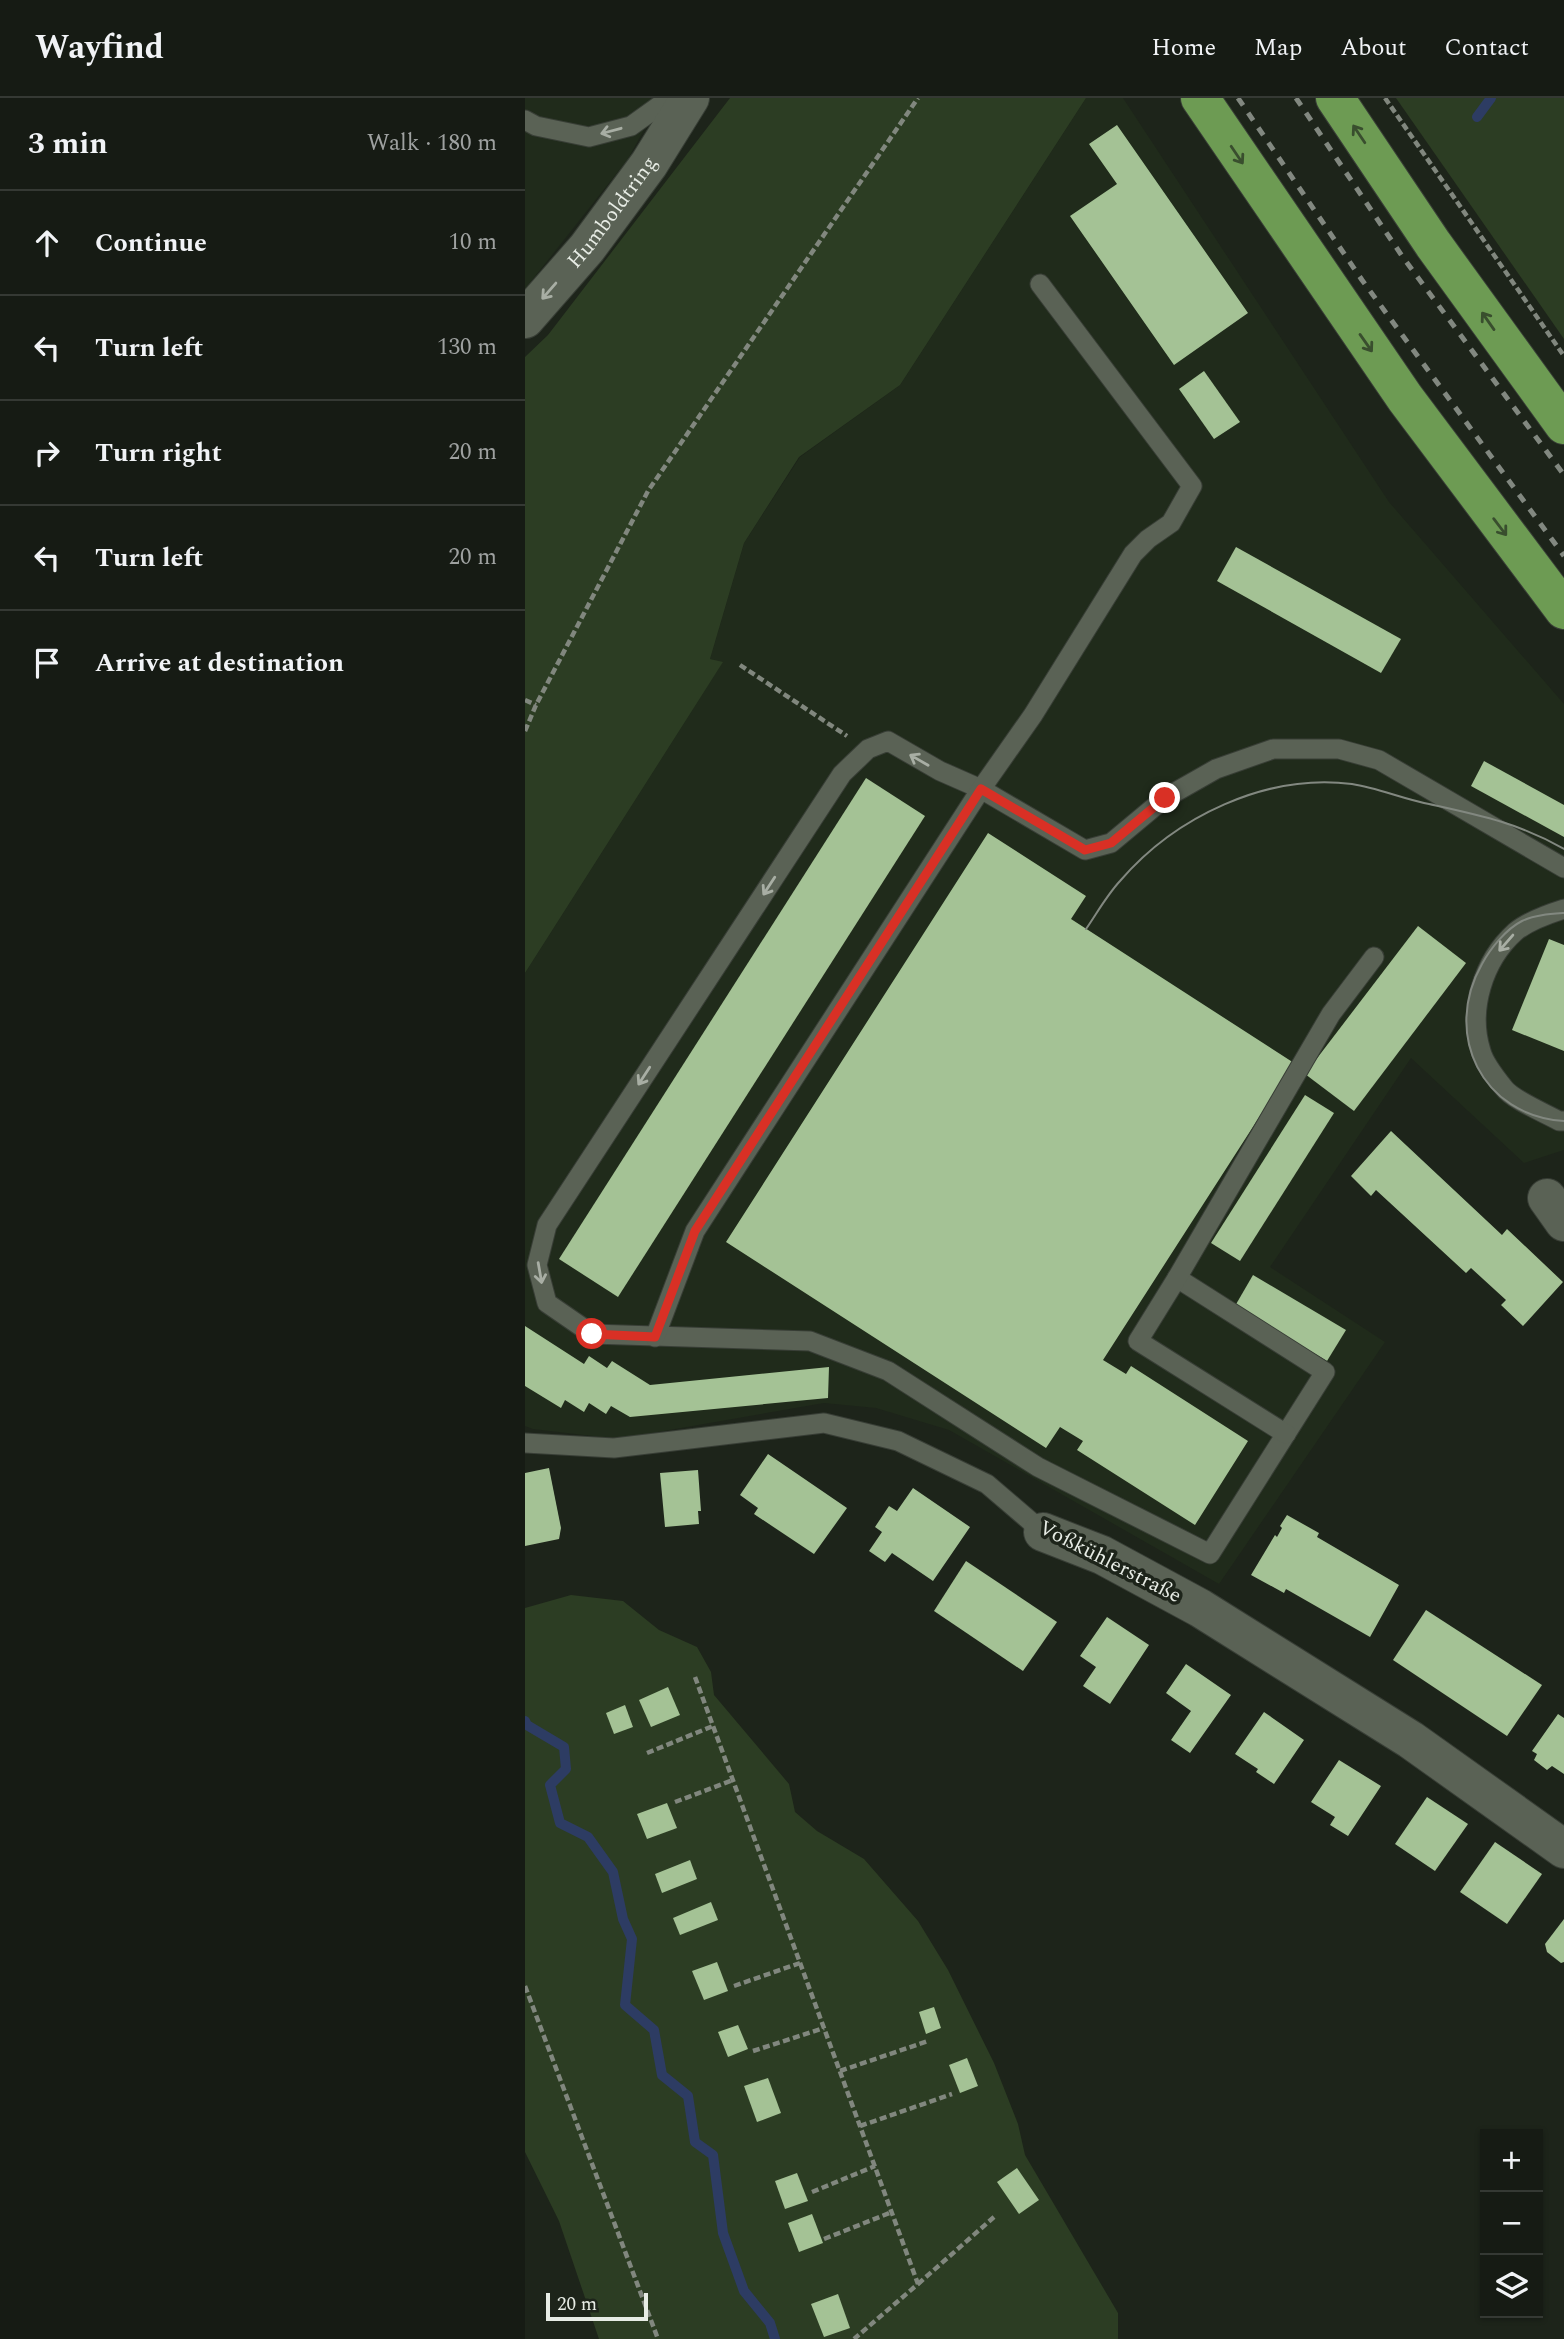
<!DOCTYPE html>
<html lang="en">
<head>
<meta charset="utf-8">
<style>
  :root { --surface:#161b14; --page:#1f241d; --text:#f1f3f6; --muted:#9ea1a0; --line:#353934 }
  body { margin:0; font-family:Spectral,serif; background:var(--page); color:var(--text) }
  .controls { position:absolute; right:21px; bottom:21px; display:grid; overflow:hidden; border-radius:0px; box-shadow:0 2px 5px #0004 }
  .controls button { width:63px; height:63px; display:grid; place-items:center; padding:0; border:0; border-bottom:2px solid var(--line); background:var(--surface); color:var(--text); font:35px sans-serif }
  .scale { position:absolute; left:21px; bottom:18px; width:102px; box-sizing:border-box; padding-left:7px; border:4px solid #e7ece5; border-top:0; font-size:19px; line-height:24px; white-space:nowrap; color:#e7ece5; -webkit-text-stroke:5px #1d241a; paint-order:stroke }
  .stop { position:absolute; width:21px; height:21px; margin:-16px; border:5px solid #d93025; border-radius:50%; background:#fff }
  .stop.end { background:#d93025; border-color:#fff; box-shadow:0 2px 7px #0008 }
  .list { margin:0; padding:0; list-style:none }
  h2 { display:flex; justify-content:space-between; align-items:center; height:91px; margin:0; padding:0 28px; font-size:30px }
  h2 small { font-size:23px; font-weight:400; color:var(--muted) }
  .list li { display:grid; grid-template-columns:46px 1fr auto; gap:21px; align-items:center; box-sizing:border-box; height:105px; padding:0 28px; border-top:2px solid var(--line) }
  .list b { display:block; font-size:26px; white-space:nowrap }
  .list em { font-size:23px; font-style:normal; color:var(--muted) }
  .icon { flex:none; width:38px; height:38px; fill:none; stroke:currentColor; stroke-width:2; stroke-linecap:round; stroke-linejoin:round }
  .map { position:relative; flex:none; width:1039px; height:2241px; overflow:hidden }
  header { display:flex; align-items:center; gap:42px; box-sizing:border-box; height:98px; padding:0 35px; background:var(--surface); border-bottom:2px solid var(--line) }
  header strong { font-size:33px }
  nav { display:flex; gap:38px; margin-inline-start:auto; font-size:24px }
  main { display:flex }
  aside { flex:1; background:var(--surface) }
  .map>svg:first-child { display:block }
  .built { fill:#202b1b }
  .green { fill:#2c3d23 }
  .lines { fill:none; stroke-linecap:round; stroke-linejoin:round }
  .stream { stroke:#2d3c63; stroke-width:10 }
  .building { fill:#a4c295 }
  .service-casing { stroke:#383e36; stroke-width:21 }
  .minor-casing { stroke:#383e36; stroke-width:40 }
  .tertiary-casing { stroke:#383e36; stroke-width:40 }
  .motorway-casing { stroke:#383e36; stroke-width:40 }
  .path { stroke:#81877e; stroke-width:4.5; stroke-dasharray:7 3.5; stroke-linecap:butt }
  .service { stroke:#5a6255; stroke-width:19 }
  .minor { stroke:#5a6255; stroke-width:38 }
  .tertiary { stroke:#5a6255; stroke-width:38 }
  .motorway { stroke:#6d9b53; stroke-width:38 }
  .tram { stroke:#828880; stroke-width:2 }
  .rail { stroke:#828880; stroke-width:5; stroke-dasharray:9 9; stroke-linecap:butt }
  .oneway { stroke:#a8aea4 }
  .oneway2 { stroke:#394e2e }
  .route { stroke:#d93025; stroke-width:9 }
  .labels { text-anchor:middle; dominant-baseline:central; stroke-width:7; stroke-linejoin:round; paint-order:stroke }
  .street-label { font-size:21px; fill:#e7ece5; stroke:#1d241a }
</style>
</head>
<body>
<header>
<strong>Wayfind</strong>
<nav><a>Home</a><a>Map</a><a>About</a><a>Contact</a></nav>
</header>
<main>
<aside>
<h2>3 min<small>Walk · 180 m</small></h2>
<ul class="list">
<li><svg class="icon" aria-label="ahead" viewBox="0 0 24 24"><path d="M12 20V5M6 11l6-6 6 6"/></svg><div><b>Continue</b></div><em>10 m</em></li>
<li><svg class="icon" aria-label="left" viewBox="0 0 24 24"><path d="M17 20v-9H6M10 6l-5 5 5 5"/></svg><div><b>Turn left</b></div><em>130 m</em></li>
<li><svg class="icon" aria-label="right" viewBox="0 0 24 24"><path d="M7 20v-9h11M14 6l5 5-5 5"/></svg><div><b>Turn right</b></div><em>20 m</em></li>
<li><svg class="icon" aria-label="left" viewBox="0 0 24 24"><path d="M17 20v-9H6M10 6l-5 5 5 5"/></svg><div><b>Turn left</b></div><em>20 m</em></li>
<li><svg class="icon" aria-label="arrive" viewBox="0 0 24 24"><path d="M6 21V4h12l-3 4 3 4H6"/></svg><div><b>Arrive at destination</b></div></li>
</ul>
</aside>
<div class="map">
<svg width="1039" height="2241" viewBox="0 0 1039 2241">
  <rect width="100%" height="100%" fill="#1d241a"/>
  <g class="built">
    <path d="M0 0H136L103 61 0 191Z"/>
    <path d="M561 0H598L864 404 1039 606V1052L999 1065 886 960 745 1169 860 1244 694 1486 424 1332 351 1310 299 1305 93 1341 8 1331 0 1328V875L197 565 185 561 219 445 275 359 375 287Z"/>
  </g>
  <g class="green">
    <path d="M205 0H561L375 287 274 359 219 445 185 561 198 564 0 875V259L23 237Z"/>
    <path d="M871 0H1039V241Z"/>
    <path d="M46 1497 98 1503 134 1532 172 1549 186 1574 189 1597 264 1686 270 1714 292 1733 339 1761 393 1823 423 1872 469 1965 493 2026 500 2057 593 2215V2241H74L34 2123 0 2054V1510Z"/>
  </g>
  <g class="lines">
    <g class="stream">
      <path d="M952 19 966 0"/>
      <path d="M0 1623 2 1627 39 1649 41 1671 25 1687 35 1725 63 1739 88 1774 98 1821 107 1841 100 1907 129 1932 137 1977 163 1998 170 2044 188 2057 198 2135 219 2193 245 2225 250 2241"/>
    </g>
  </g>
  <g class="building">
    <path d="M592 27 723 215 649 267 545 118 592 86 564 46Z"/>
    <path d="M679 273 715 324 689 341 654 291Z"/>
    <path d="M711 449 876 541 856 575 692 483Z"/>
    <path d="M959 663 1039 707V739L946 688Z"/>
    <path d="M341 680 400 718 93 1199 34 1161Z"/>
    <path d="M463 735 561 798 546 821 769 965 578 1262 601 1276 606 1268 723 1343 670 1427 552 1352 558 1343 535 1329 521 1350 201 1144Z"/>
    <path d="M893 828 941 865 829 1013 780 976Z"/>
    <path d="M1024 841 1039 847V953L987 932Z"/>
    <path d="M780 997 809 1015 715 1163 686 1145Z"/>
    <path d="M866 1033 977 1137 982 1131 1038 1184 998 1228 976 1207 981 1202 946 1170 941 1175 851 1092 846 1098 826 1078Z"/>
    <path d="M728 1177 821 1232 802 1263 710 1208Z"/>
    <path d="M0 1228 59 1266 64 1258 82 1270 87 1263 125 1287 304 1269 303 1300 105 1319 86 1308 81 1316 64 1305 59 1314 40 1302 36 1310 0 1288Z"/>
    <path d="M243 1356 322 1410 289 1456 229 1416 233 1410 215 1397Z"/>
    <path d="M24 1370 36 1430 34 1441 0 1448V1375Z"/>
    <path d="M173 1372 176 1413H173L174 1426 140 1429 135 1375Z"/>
    <path d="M388 1390 445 1429 408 1483 367 1455 360 1464 344 1453 357 1434 350 1429 364 1408 372 1413Z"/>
    <path d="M762 1417 794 1435 792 1439 874 1487 845 1539 761 1491 759 1495 726 1477 750 1437 752 1439 757 1430 755 1428Z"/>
    <path d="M441 1463 532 1524 498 1573 409 1513Z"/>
    <path d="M901 1512 1017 1587 982 1638 868 1562Z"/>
    <path d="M582 1519 624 1547 585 1606 558 1588 571 1569 555 1558Z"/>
    <path d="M661 1566 706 1597 665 1655 646 1642 666 1613 641 1595Z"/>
    <path d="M143 1589 155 1617 126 1629 114 1602Z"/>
    <path d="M100 1607 108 1629 89 1636 81 1615Z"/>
    <path d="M739 1614 779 1642 749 1686 731 1674 733 1671 710 1656Z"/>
    <path d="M1033 1616 1039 1620V1676L1027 1668 1022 1672 1009 1662 1012 1656 1007 1653Z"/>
    <path d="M814 1662 856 1688 823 1738 805 1727 810 1719 786 1704Z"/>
    <path d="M902 1699 943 1726 910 1773 870 1746Z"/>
    <path d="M142 1705 152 1730 122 1741 112 1716Z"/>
    <path d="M970 1744 1017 1776 982 1826 935 1794Z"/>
    <path d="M165 1762 172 1781 137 1795 130 1776Z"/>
    <path d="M186 1804 193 1822 155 1837 148 1820Z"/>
    <path d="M1039 1821V1864L1036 1865 1022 1854 1020 1846Z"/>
    <path d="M192 1864 203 1893 179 1902 167 1873Z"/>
    <path d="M409 1909 416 1930 401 1936 394 1914Z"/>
    <path d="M213 1927 223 1951 203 1959 193 1934Z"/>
    <path d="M442 1960 453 1988 435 1995 424 1967Z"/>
    <path d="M243 1980 256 2015 232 2024 219 1988Z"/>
    <path d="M492 2070 514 2102 494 2116 472 2084Z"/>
    <path d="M272 2075 283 2103 260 2111 250 2083Z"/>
    <path d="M287 2116 298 2145 274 2154 263 2125Z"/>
    <path d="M313 2196 325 2230 299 2239 286 2206Z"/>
  </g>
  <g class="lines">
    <defs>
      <g id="service">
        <path d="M0 22 11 28 64 39 106 28 145 0"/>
        <path d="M1039 811C1023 816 1003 823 990 834 958 863 943 912 956 953 959 965 971 980 979 990 988 1002 1020 1015 1034 1023H1039"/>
        <path d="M652 1180 800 1274 685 1456 513 1369 363 1273 285 1243 67 1236 22 1205 12 1167 22 1127 317 676 343 651 363 643 415 673 456 691 560 752 586 745 640 700 691 671 748 651H814L854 662 1039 770"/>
        <path d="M130 1239 170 1133 456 691 508 617 608 456 623 441 646 425 667 388 515 186"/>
        <path d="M761 1336 613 1243 652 1180 806 916 849 859"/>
        <path d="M0 1345 89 1350 299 1325 373 1343 462 1386 518 1434"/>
      </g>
      <g id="minor">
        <path d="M1022 1100 1039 1124"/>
        <path d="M518 1434 577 1457 675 1510 886 1642 1039 1751"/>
      </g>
      <g id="tertiary">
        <path id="s1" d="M0 221 62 150 124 66 165 0"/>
      </g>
      <g id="motorway">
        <path d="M675 0 880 300 1039 512"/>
        <path d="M810 0 908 146 1039 327"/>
      </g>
    </defs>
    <use href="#service" class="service-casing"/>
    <use href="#minor" class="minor-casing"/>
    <use href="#tertiary" class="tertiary-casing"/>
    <use href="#motorway" class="motorway-casing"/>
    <g class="path">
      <path d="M860 0 1039 258"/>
      <path d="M215 567 322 638"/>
      <path d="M0 602 11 607"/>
      <path d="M0 633 11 607 123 393 393 0"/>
      <path d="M170 1579 393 2186 329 2241"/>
      <path d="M122 1655 188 1628"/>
      <path d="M150 1704 208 1682"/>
      <path d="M0 1888 133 2241"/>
      <path d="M209 1888 275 1865"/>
      <path d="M228 1953 299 1930"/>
      <path d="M315 1973 403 1943"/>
      <path d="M335 2028 427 1996"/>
      <path d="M287 2094 350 2068"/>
      <path d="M299 2141 367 2114"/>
      <path d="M393 2186 469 2119"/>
    </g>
    <use href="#service" class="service"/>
    <use href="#minor" class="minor"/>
    <use href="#tertiary" class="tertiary"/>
    <use href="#motorway" class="motorway"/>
    <g class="tram">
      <path d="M1039 815C1025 816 1009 817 997 823 981 831 965 851 957 866 917 936 957 1018 1039 1023"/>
      <path d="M561 831C572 815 582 797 595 783 650 719 741 675 827 686 853 690 878 701 904 706 954 717 994 725 1039 751"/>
    </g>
    <g class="rail">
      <path d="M713 0 837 182 1039 458"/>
      <path d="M771 0 877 158 1039 377"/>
    </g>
  </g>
  <defs><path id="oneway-shaft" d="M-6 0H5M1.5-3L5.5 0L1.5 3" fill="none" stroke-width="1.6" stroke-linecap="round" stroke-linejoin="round" transform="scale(1.75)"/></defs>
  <g class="oneway">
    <use href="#oneway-shaft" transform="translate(86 33) rotate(165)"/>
    <use href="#oneway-shaft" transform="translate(24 193) rotate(131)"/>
    <use href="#oneway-shaft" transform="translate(394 662) rotate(-150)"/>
    <use href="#oneway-shaft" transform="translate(244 788) rotate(123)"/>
    <use href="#oneway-shaft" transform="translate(981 845) rotate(131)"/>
    <use href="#oneway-shaft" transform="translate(119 978) rotate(123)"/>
    <use href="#oneway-shaft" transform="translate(15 1175) rotate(80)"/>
  </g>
  <g class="oneway2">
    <use href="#oneway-shaft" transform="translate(834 36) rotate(-124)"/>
    <use href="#oneway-shaft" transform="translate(712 57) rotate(56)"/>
    <use href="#oneway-shaft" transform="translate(963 223) rotate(-125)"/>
    <use href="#oneway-shaft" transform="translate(841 245) rotate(55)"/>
    <use href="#oneway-shaft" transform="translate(975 429) rotate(53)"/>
  </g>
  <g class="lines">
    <path class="route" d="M67 1236 130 1239 170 1133 456 691 560 752 586 745 640 700"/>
  </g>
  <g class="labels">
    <g class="street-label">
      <text stroke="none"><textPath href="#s1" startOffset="138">Humboldtring</textPath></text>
      <text transform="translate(585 1464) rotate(27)">Voßkühlerstraße</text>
    </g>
  </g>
</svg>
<div class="controls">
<button>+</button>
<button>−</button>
<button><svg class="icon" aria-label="layers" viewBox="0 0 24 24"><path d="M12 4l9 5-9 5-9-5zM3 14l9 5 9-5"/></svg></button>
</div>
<div class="scale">20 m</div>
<div class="stop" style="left:67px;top:1236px"></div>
<div class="stop end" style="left:640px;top:700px"></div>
</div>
</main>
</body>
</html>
